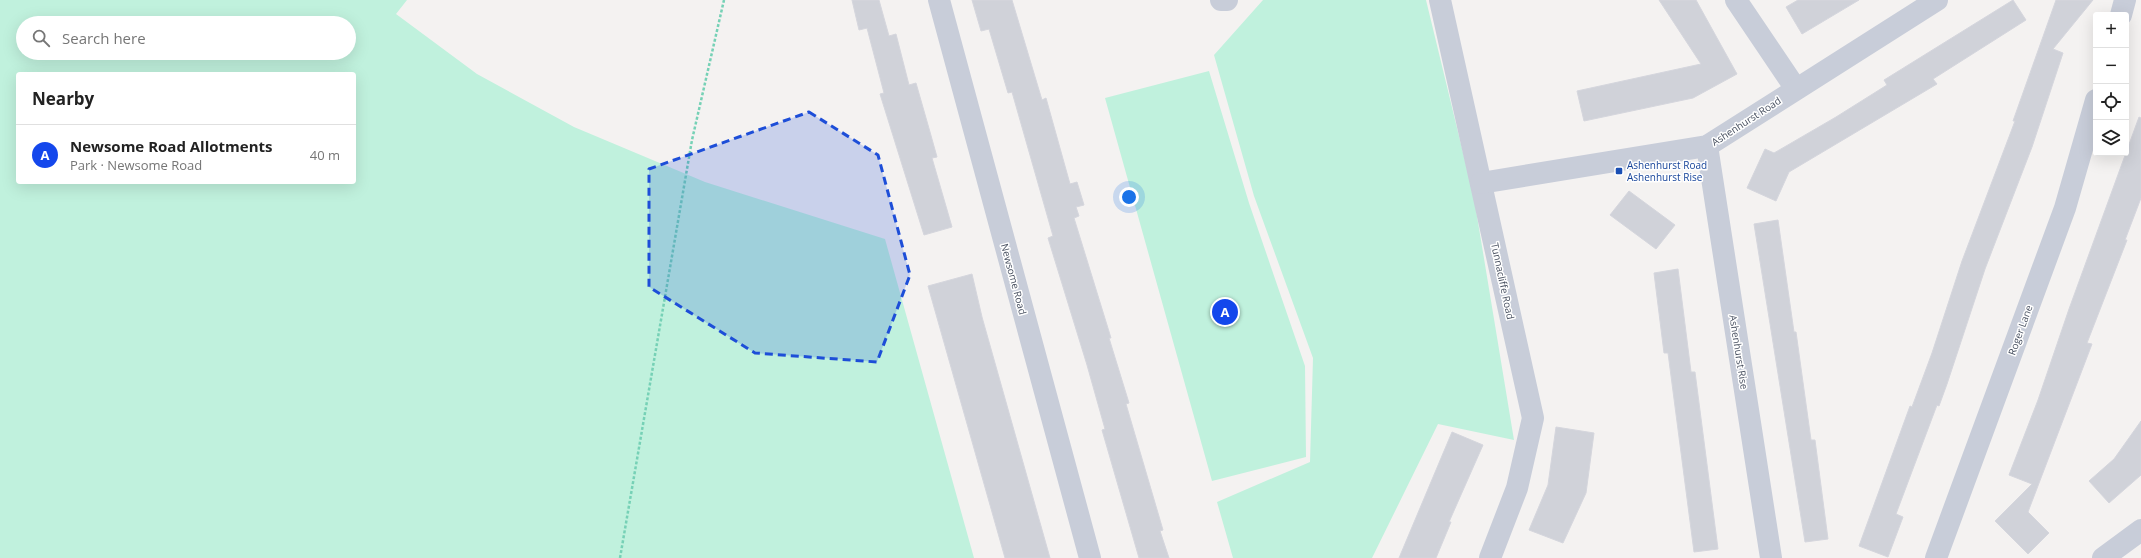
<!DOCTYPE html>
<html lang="en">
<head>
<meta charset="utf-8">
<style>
  :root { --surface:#fff; --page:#f6f6f6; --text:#222; --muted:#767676; --line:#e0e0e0; --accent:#1447ec }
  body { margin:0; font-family:"Open Sans",sans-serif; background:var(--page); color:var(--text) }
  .controls { position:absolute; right:12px; top:12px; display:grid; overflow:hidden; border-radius:4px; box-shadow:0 4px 16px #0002 }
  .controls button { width:36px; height:36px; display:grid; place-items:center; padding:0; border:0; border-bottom:1px solid var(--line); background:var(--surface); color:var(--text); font:20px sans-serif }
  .you { position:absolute; left:1129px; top:197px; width:14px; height:14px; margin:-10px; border:3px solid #fff; border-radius:50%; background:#1a73e8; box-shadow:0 0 0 6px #1a73e833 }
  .badge { display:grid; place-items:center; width:26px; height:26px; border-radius:50%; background:var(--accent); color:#fff; font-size:13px; font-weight:700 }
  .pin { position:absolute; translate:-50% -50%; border:2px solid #fff; box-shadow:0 1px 4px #0006 }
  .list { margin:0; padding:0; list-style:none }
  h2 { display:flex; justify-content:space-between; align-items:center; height:52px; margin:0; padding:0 16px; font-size:17px }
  h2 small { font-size:13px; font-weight:400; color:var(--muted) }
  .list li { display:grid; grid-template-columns:26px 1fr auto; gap:12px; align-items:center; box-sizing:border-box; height:60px; padding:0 16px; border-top:1px solid var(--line) }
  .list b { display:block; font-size:15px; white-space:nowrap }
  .list p { margin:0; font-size:13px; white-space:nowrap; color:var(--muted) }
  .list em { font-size:13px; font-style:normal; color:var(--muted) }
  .icon { flex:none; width:22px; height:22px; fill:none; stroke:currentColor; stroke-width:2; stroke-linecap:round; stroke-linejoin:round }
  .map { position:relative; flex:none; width:2141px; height:558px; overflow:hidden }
  .search { position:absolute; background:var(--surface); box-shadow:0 4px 16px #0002; left:16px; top:16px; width:340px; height:44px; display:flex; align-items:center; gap:10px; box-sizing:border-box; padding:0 14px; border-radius:22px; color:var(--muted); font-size:15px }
  .panel { position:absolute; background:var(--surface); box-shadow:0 4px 16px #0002; left:16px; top:72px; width:340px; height:112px; border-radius:4px }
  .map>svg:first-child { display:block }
  .green { fill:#c0f1dd; fill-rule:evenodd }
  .building { fill:#d0d2d9; stroke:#d5d6dd }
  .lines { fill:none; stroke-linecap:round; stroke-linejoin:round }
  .path { stroke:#76d1b6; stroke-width:2.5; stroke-dasharray:3 2; stroke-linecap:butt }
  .minor { stroke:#c8cdd9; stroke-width:22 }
  .marked { fill:#1d4ed8; fill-opacity:0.2; stroke:#1d4ed8; stroke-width:3; stroke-dasharray:8 5; stroke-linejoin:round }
  .transit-dot { fill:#1a4fb4; stroke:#fff; stroke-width:1.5 }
  .labels { text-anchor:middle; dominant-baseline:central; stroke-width:3; stroke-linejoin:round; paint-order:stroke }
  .street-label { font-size:10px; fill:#485060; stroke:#fff }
  .transit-label { font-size:10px; fill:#164399; stroke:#fff; text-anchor:start }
</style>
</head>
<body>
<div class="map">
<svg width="2141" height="558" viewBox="0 0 2141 558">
  <rect width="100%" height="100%" fill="#f4f2f1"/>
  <g class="green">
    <path d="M0 0H407L396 14 477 74 574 127 705 182 885 239 974 558H0ZM23 23H349V53H23ZM18 74H354V182H18Z"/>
    <path d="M1263 0H1426L1474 198 1514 440 1438 424 1372 558H1233L1217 502 1310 462 1313 358 1254 196 1214 55Z"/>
    <path d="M1209 71 1249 203 1305 366 1306 457 1212 481 1105 98Z"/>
  </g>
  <g class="building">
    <path d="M852 0H879L889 36 896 34 909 85 916 83 930 132 937 157 932 158 952 227 924 235 880 94 884 93 867 28 859 30Z"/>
    <path d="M972 0H1012L1042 100 1046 98 1070 184 1077 182 1084 205 1076 207 1079 216 1074 218 1111 338H1109L1129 403 1126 404 1163 530 1160 531 1169 558H1139L1102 430 1105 429 1087 365 1048 238 1053 236 1012 92 1008 93 989 29 981 31Z"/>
    <path d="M1659 0H1696L1737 74 1693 98 1584 121 1577 91 1701 64Z"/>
    <path d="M1798 0H1859L1802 34 1786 7Z"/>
    <path d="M2013 0 2026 20 1933 79 1937 84 1789 172 1776 201 1747 188 1765 149 1774 153 1836 117 1887 85 1884 80Z"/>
    <path d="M2056 0H2093L2053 49 2063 53 2032 147 1985 269 1947 384 1939 406 1937 405 1896 514 1903 517 1888 557 1859 546 1910 406 1912 407 1932 353 1962 261 2015 121H2013Z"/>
    <path d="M2139 117 2141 118V198L2125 240H2127L2087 343 2092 344 2028 512 2049 533 2028 554 1995 521 2032 484 2009 475 2038 400 2069 309Z"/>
    <path d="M1629 191 1675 225 1656 249 1610 215Z"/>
    <path d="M1778 220 1794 332H1796L1811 440H1815L1828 539 1805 542 1754 224Z"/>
    <path d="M1678 269 1691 372H1695L1718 549 1694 552 1668 353H1664L1654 273Z"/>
    <path d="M972 274 982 317 1050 558H1005L928 286Z"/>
    <path d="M2141 421V475L2109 503 2089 481 2114 459Z"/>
    <path d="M1556 427 1594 433 1586 493 1563 543 1529 530 1548 485Z"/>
    <path d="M1452 432 1483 445 1449 522H1451L1436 558H1399Z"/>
  </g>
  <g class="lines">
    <path class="path" d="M620 558 692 140 724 0"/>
    <g class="minor">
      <path d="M939 0 1090 558"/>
      <path d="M1221 0H1227"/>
      <path d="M1440 0 1533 418 1517 488 1490 558"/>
      <path d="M1736 0 1796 89"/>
      <path d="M2121 15 2125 0"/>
      <path d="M1707 146 1771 558"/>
      <path d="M1481 183 1707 146 1937 0"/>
      <path d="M1936 558 2065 208 2096 100"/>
      <path d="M2103 558 2141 530"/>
    </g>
  </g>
  <path class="marked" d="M809 112 878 155 910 275 877 362 755 353 649 287V169Z"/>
  <rect class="transit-dot" x="1615" y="167" width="8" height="8" rx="2"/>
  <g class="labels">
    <g class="street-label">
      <text transform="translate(1746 121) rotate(-33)">Ashenhurst Road</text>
      <text transform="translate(1014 279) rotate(75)">Newsome Road</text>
      <text transform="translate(1503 281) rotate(78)">Tunnacliffe Road</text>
      <text transform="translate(2020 330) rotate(-70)">Roger Lane</text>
      <text transform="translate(1739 352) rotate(81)">Ashenhurst Rise</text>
    </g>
    <g class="transit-label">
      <text x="1627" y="165">Ashenhurst Road<tspan x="1627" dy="12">Ashenhurst Rise</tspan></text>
    </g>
  </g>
</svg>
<div class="controls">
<button>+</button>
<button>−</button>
<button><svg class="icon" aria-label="locate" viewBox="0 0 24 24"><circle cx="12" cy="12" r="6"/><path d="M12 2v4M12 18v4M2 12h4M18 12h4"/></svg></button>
<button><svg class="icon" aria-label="layers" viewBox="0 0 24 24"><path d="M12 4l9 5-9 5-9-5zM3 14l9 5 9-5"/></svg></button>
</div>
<div class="you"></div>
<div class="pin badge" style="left:1225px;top:312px">A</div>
<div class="search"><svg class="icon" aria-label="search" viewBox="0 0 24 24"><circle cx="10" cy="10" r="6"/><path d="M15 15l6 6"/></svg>Search here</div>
<section class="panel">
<h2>Nearby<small></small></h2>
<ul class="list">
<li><span class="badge">A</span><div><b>Newsome Road Allotments</b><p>Park · Newsome Road</p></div><em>40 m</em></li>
</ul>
</section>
</div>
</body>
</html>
